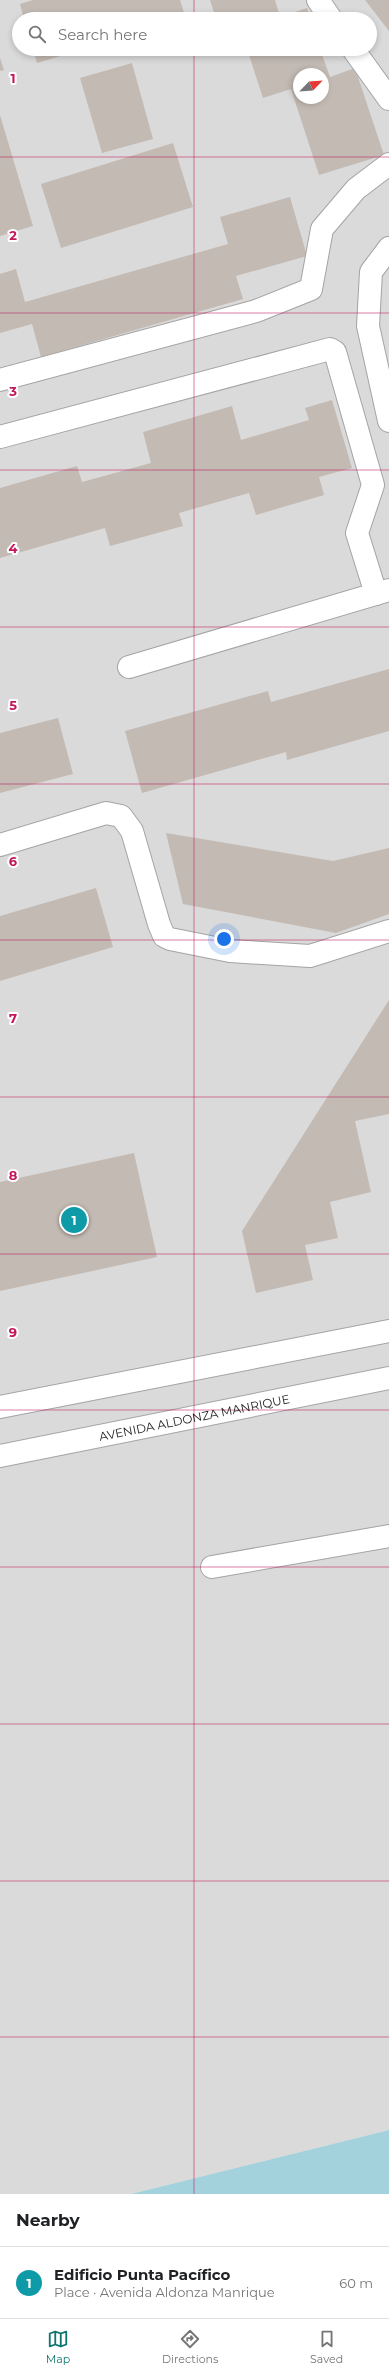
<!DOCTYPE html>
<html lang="en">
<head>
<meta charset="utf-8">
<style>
  :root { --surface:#fff; --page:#f6f6f6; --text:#202124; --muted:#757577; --line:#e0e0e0; --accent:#0f766e }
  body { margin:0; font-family:Montserrat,sans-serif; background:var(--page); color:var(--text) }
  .compass { position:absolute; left:293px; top:68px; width:36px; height:36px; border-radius:50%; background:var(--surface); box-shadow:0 2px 6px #0003; rotate:65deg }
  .you { position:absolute; left:224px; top:939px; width:14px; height:14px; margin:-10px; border:3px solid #fff; border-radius:50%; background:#1a73e8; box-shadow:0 0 0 6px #1a73e833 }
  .badge { display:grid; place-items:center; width:26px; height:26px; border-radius:50%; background:var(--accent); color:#fff; font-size:13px; font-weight:700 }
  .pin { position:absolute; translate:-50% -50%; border:2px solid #fff; box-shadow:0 1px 4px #0006 }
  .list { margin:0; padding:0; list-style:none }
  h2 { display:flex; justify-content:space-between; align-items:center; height:52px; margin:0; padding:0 16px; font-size:17px }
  h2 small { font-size:13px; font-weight:400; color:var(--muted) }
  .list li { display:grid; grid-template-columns:26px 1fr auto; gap:12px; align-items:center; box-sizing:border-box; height:72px; padding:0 16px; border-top:1px solid var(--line) }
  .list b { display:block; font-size:15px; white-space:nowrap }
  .list p { margin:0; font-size:13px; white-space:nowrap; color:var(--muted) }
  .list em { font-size:13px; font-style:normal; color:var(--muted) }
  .icon { flex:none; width:22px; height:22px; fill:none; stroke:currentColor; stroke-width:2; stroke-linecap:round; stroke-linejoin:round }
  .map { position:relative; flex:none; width:389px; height:2194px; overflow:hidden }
  .search { position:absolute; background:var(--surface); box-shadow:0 2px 6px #0003; left:12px; right:12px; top:12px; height:44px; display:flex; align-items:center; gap:10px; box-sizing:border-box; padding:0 14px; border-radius:22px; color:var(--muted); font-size:15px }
  .sheet { height:124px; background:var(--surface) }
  nav { display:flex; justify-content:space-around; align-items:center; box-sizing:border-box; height:56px; border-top:1px solid var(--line); background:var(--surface); font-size:11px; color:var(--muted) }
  nav a { display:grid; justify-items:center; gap:2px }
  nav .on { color:var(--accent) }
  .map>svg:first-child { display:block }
  .residential { fill:#dbdada; fill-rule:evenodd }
  .water { fill:#a3d2dc }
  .building { fill:#c3bab3; fill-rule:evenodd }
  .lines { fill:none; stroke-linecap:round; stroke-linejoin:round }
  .minor-casing { stroke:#a4a4a4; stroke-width:24 }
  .minor { stroke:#fff; stroke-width:22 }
  .grid { fill:none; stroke:#c2185b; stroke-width:1; stroke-opacity:0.55 }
  .labels { text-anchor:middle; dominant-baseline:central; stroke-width:4; stroke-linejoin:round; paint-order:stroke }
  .street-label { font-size:12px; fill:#1d1d1d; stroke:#fff }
  .grid-label { font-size:13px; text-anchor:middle; font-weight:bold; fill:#c2185b; stroke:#fff; stroke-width:4; stroke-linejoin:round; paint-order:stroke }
</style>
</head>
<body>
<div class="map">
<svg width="389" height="2194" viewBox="0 0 389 2194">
  <rect width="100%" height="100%" fill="#efeae3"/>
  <path class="residential" d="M0 0H389V2130L131 2194H0ZM19 19H370V49H19ZM299 74H323V98H299Z"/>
  <path class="water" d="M389 2130V2194H131Z"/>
  <g class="building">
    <path d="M33 0H180L186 19H24L20 4Z"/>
    <path d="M210 0H275L280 17 307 8 311 19H216Z"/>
    <path d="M365 0H389V31Z"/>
    <path d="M33 49H84L37 63Z"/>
    <path d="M247 49H320L330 77 355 68 384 155 319 175 291 89 263 98ZM299 74H323V98H299Z"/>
    <path d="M0 58 4 70 0 71Z"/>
    <path d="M132 63 153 139 102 153 80 78Z"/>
    <path d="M0 115 33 226 0 236Z"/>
    <path d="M173 143 193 207 61 248 41 184Z"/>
    <path d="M290 197 307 256 236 276 243 299 41 357 32 324 0 333V274L16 269 25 302 228 244 220 217Z"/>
    <path d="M332 400 352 468 319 477 324 495 256 515 249 493 179 513 183 526 110 546 105 528 0 558V488L77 466 82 482 151 463 143 432 232 406 241 440 309 420 305 408Z"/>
    <path d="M389 669V731L287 760 286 752 142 793 125 731 268 691 271 702Z"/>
    <path d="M58 718 73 774 0 793V733Z"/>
    <path d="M166 833 333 861 389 848V914L336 933 183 904Z"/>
    <path d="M96 888 113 947 0 981V916Z"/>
    <path d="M389 1000V1114L355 1121 371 1192 330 1202 338 1238 305 1245 313 1280 256 1293 242 1231Z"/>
    <path d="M134 1153 157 1257 0 1291V1182Z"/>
  </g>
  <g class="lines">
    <defs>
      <g id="minor">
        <path d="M318 0 331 19"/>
        <path d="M353 49 389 99"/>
        <path d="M389 248 371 272 368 326 389 421"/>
        <path d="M0 380 256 311 311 289 322 229 356 189 389 164"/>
        <path d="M0 437 330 349 335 352 373 485 357 533 376 594"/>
        <path d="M129 667 389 590"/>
        <path d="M0 845 106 813 121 816 132 831 159 924 164 936 170 939 230 951 310 956 389 931"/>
        <path d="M0 1407 389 1331"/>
        <path id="s1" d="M0 1456 389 1378"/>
        <path d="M212 1567 389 1536"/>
      </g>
    </defs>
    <use href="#minor" class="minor-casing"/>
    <use href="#minor" class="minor"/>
  </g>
  <path class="grid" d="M194 0V19M194 49V2194M0 157H389M0 313H389M0 470H389M0 627H389M0 784H389M0 940H389M0 1097H389M0 1254H389M0 1410H389M0 1567H389M0 1724H389M0 1881H389M0 2037H389"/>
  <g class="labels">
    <g class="street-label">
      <text stroke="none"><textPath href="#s1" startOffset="198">AVENIDA ALDONZA MANRIQUE</textPath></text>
    </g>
  </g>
  <g class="grid-label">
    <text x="13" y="83">1</text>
    <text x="13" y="240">2</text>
    <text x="13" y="396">3</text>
    <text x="13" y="553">4</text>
    <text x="13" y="710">5</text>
    <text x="13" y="866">6</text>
    <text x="13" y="1023">7</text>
    <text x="13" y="1180">8</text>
    <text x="13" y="1337">9</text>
  </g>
</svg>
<svg class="compass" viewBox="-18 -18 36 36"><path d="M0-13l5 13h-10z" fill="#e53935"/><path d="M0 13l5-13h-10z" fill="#757577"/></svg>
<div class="you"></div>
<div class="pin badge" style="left:74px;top:1220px;background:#0f9aa8">1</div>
<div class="search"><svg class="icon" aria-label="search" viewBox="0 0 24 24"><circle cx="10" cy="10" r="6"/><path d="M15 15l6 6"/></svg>Search here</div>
</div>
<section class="sheet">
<h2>Nearby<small></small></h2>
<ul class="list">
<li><span class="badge" style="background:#0f9aa8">1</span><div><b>Edificio Punta Pacífico</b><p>Place · Avenida Aldonza Manrique</p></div><em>60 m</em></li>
</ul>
</section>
<nav>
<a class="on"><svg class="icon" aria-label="map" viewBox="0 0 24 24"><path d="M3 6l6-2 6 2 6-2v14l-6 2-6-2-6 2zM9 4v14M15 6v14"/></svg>Map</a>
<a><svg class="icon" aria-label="directions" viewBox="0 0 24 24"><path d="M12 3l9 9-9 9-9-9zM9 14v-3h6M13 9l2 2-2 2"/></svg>Directions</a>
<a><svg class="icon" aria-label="saved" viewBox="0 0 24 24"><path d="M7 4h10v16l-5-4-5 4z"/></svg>Saved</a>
</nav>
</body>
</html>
